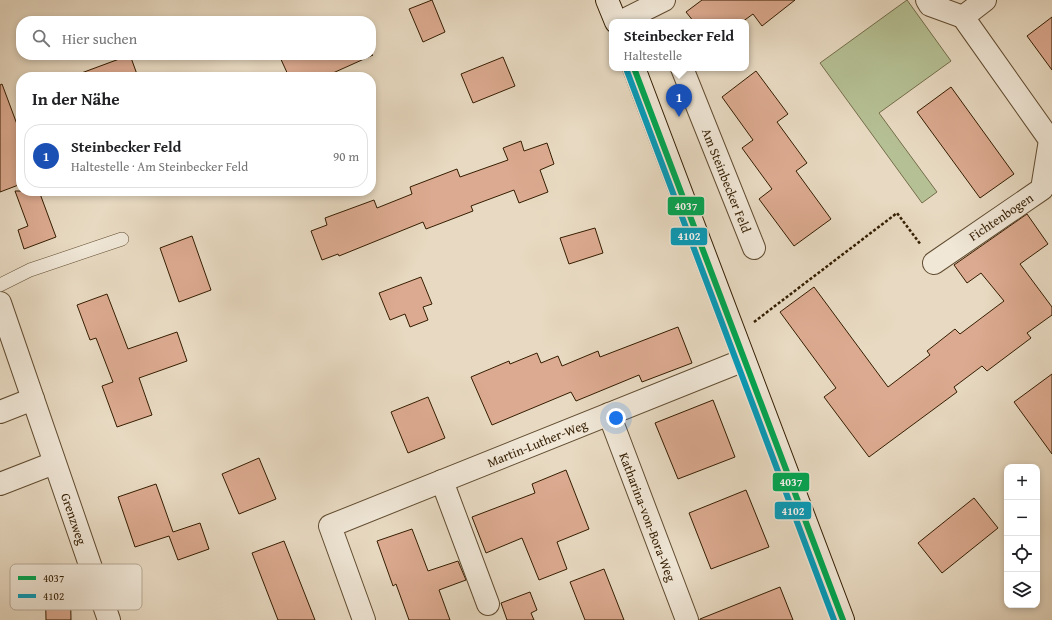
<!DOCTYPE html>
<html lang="de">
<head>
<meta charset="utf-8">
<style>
  :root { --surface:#fff; --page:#f2f2f2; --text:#202124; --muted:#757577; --line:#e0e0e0; --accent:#db2777 }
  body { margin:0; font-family:"Gentium Book Plus",serif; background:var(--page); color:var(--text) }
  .controls { position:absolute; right:12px; bottom:12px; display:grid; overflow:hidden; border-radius:8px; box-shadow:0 2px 6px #0003 }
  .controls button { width:36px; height:36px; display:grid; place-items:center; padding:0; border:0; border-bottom:1px solid var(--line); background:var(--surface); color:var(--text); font:20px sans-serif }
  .you { position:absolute; left:616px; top:418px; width:14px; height:14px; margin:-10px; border:3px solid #fff; border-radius:50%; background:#1a73e8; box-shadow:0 0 0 6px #1a73e833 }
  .badge { display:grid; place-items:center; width:26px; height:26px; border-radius:50%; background:var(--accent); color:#fff; font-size:13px; font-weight:700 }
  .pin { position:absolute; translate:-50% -33px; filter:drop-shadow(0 1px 2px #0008) }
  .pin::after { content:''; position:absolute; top:21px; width:14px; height:12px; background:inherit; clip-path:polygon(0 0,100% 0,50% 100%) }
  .popup { position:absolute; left:609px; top:19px; width:140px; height:52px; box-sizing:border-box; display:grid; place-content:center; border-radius:8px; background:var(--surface); filter:drop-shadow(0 1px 3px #0005); font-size:13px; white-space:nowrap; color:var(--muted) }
  .popup b { font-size:15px; color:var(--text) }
  .popup::after { content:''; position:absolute; left:50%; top:100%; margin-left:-8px; border:8px solid transparent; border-top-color:var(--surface) }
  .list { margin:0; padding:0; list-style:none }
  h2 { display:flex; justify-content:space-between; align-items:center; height:52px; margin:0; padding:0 16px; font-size:17px }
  h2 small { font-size:13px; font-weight:400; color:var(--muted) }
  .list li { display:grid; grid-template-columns:26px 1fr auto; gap:12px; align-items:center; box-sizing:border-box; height:64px; margin:0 8px 8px; padding:0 8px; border:1px solid var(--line); border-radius:16px }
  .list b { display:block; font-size:15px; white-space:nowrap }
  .list p { margin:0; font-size:13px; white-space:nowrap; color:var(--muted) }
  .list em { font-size:13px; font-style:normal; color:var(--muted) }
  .icon { flex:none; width:22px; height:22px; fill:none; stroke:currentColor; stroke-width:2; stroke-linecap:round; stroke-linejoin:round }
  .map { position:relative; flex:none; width:1052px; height:620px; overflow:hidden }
  .search { position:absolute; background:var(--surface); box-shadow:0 2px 6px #0003; left:16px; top:16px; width:360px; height:44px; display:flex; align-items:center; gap:10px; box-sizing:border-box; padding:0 14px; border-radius:16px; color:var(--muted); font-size:15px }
  .panel { position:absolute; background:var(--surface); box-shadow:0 2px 6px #0003; left:16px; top:72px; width:360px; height:124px; border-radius:16px }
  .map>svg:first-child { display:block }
  .green { fill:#b5c094; stroke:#746e4a }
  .building { fill:#dcaa90; stroke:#341d00 }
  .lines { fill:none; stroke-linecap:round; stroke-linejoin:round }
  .lane-casing { stroke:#614c30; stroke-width:14 }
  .street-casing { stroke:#614c30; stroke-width:24 }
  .secondary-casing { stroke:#341d00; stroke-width:24 }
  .path { stroke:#341d00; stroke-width:2.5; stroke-dasharray:3 2; stroke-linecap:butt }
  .lane { stroke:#f0e7d7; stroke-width:13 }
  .street { stroke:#f0e7d7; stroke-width:22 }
  .secondary { stroke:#f0e7d7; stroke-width:22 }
  .bus-1-casing { stroke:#f0e7d7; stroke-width:9 }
  .bus-2-casing { stroke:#f0e7d7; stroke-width:9 }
  .bus-1 { stroke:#00a651; stroke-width:6 }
  .bus-2 { stroke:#059bb9; stroke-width:6 }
  .labels { text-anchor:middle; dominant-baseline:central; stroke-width:4; stroke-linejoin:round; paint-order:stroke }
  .street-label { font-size:13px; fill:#341d00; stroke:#f0e7d7 }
  .key { fill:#f0e7d7; stroke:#b8aa96; stroke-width:1 }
  .key-label { font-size:11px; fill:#341d00 }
  .line-badge { stroke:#f0e7d7; stroke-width:1.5 }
  .badge-label { font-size:11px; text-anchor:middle; font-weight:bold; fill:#fff }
</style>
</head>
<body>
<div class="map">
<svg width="1052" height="620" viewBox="0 0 1052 620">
  <rect width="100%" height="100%" fill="#e8dac2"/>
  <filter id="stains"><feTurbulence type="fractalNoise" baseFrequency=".005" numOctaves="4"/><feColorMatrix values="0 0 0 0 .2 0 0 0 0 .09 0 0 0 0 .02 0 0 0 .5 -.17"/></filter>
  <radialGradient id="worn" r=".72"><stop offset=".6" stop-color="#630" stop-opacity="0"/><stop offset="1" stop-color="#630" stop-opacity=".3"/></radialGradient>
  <path class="green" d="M907 0 951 61 879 113 937 192 922 203 820 63Z"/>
  <g class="building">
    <path d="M432 0 445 32 423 42 409 9Z"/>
    <path d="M702 0H795L762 26 753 14 742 22H694L686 12Z"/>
    <path d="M1052 17V70L1027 36Z"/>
    <path d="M130 55 138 77H76V75Z"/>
    <path d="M279 55H373L324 77H289Z"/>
    <path d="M503 57 515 86 473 103 461 74Z"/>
    <path d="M756 71 788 114 777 122 807 163 796 171 831 219 794 246 759 199 772 189 742 148 753 140 722 97Z"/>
    <path d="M2 84 21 135V184L0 192V85Z"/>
    <path d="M951 87 1014 174 980 198 917 112Z"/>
    <path d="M521 141 524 151 547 143 554 164 540 170 548 192 519 203 514 190 471 206 473 211 426 229 423 222 339 256 338 254 322 260 311 231 327 225 325 218 374 200 377 208 412 194 410 187 457 169 460 177 508 160 503 148Z"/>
    <path d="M15 191H39L56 237 24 249 18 230 28 226Z"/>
    <path d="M1027 214 1048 244 1020 264 1052 307V315L1027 333 1031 338 987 371 982 366 954 387 957 392 869 457 824 397 836 388 780 312 814 287 888 387 930 355 927 351 955 329 960 334 1004 301 981 273 967 283 954 265Z"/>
    <path d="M595 228 603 253 569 264 560 238Z"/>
    <path d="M192 236 211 290 179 302 160 248Z"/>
    <path d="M421 277 432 304 423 307 428 320 410 327 405 314 390 320 379 293Z"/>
    <path d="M107 294 128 349 177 332 187 361 139 378 152 415 117 427 102 386 113 382 96 338 90 340 77 305Z"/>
    <path d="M678 327 692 363 642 382 639 375 576 401 571 392 492 425 471 377 509 361 510 364 537 353 541 363 558 356 562 366 598 351 600 357Z"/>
    <path d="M1052 374V454L1014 402Z"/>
    <path d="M428 397 445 438 408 453 391 412Z"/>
    <path d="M713 400 735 457 678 479 655 423Z"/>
    <path d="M259 458 276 499 239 514 222 474Z"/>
    <path d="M566 470 589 529 557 542 567 569 539 580 522 538 486 553 472 517 535 493 532 484Z"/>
    <path d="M156 484 173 532 200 523 209 549 178 560 169 536 135 547 118 497Z"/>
    <path d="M746 490 769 547 711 569 689 513Z"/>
    <path d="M974 498 998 528 942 573 918 543Z"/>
    <path d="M412 529 428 571 458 561 466 580 439 590 450 620H409L396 584 393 586 377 541Z"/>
    <path d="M284 541 315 620H278L252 553Z"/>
    <path d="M604 569 624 620H585L570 582Z"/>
    <path d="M45 571H70L71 620H46Z"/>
    <path d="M780 587 793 620H700V619Z"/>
    <path d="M530 592 537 610 531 613 534 620H507L501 603Z"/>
  </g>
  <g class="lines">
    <defs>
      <path id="lane" d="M0 285 30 270 122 239"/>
      <g id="street">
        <path d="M927 0 930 5 963 17 1050 140 1042 189 934 263"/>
        <path d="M963 17 985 0"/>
        <path d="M620 22 664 0"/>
        <path id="s1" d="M682 68 754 248"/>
        <path id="s2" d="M0 303 109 620"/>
        <path d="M0 412 33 399"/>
        <path id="s3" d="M609 414 687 620"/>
        <path d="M442 481 488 604"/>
        <path d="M0 484 54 463"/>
        <path id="s4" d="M364 620 330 526 744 360"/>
      </g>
      <g id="secondary">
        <path d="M607 0 616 22"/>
        <path d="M634 68 843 620"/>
      </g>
    </defs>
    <use href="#lane" class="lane-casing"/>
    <use href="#street" class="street-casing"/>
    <use href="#secondary" class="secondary-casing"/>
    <path class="path" d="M754 322 897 213 921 245"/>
    <use href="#lane" class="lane"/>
    <use href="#street" class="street"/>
    <use href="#secondary" class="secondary"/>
    <defs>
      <path id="bus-1" d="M634 68 843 620"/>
      <path id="bus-2" d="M627 71 834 620"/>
    </defs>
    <use href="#bus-1" class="bus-1-casing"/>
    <use href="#bus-2" class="bus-2-casing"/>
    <use href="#bus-1" class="bus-1"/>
    <use href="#bus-2" class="bus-2"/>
  </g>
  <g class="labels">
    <g class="street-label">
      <text stroke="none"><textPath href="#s1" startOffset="121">Am Steinbecker Feld</textPath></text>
      <text transform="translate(1001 217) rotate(-34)">Fichtenbogen</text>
      <text stroke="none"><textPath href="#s4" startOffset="323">Martin-Luther-Weg</textPath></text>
      <text stroke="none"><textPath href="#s3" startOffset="110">Katharina-von-Bora-Weg</textPath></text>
      <text stroke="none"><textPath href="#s2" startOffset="228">Grenzweg</textPath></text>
    </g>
  </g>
  <rect x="10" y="564" width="132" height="46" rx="6" class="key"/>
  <rect x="18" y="576" width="18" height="4" fill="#00a651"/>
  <rect x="18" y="594" width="18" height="4" fill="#059bb9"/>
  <g class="key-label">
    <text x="43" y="582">4037</text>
    <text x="43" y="600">4102</text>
  </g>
  <g class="line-badge">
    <rect x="667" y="196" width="38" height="20" rx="4" fill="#00a651"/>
    <rect x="670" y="227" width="38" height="19" rx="4" fill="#059bb9"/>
    <rect x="772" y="472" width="38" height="20" rx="4" fill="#00a651"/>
    <rect x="774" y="501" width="38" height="19" rx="4" fill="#059bb9"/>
  </g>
  <g class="badge-label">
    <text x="686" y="210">4037</text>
    <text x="689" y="240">4102</text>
    <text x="791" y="486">4037</text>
    <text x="793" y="515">4102</text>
  </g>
  <rect width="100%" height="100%" filter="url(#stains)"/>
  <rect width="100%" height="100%" fill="url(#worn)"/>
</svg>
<div class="controls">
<button>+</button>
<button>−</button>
<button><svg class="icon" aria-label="locate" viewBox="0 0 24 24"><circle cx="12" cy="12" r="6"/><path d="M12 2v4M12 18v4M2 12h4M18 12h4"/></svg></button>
<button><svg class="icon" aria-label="layers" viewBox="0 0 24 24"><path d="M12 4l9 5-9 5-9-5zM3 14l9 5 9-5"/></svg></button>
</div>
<div class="you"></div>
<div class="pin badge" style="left:679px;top:117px;background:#1a4fb4">1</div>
<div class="popup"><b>Steinbecker Feld</b>Haltestelle</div>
<div class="search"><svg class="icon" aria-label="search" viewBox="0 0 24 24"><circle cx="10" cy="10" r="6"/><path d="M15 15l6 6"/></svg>Hier suchen</div>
<section class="panel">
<h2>In der Nähe<small></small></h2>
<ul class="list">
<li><span class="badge" style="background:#1a4fb4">1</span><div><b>Steinbecker Feld</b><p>Haltestelle · Am Steinbecker Feld</p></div><em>90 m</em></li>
</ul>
</section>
</div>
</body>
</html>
